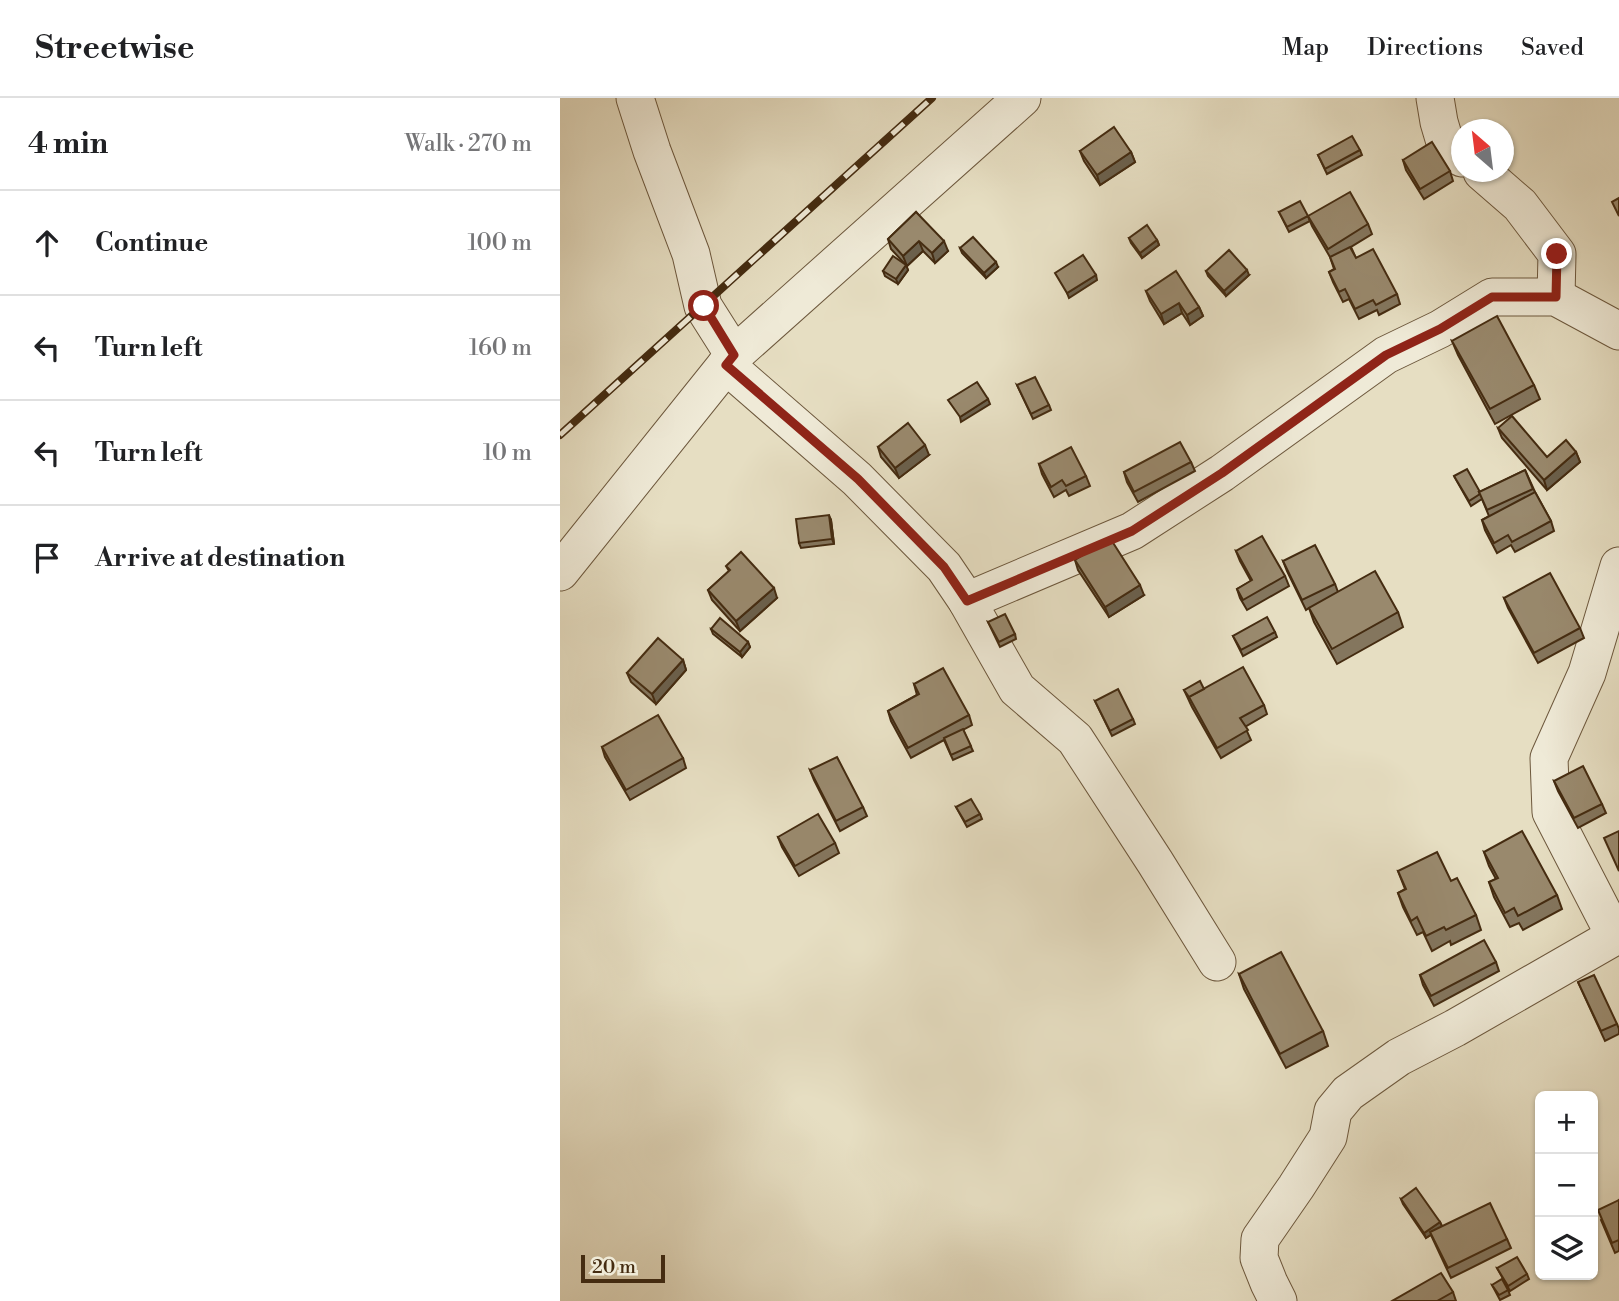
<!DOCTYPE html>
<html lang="en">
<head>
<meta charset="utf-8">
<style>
  :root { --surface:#fff; --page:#f6f6f6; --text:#202124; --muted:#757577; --line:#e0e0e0 }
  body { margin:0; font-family:"Libre Bodoni",serif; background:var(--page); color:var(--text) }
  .controls { position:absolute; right:21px; bottom:21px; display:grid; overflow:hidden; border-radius:10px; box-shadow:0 2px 5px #0004 }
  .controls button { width:63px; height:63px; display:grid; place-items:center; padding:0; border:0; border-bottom:2px solid var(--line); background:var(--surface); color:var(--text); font:35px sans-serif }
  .compass { position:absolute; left:891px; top:21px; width:63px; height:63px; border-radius:50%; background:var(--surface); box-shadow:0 2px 5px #0004; rotate:332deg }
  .scale { position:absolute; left:21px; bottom:18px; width:84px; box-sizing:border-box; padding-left:7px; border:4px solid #452c11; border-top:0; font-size:19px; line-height:24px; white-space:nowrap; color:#452c11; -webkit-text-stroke:5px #efead7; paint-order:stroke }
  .stop { position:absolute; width:21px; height:21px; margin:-16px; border:5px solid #8f2418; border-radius:50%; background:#fff }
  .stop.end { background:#8f2418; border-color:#fff; box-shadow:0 2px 7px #0008 }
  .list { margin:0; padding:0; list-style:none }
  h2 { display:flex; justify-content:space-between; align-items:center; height:91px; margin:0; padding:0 28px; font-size:30px }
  h2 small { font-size:23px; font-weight:400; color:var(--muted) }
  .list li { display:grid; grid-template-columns:46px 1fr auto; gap:21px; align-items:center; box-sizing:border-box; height:105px; padding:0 28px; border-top:2px solid var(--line) }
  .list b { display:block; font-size:26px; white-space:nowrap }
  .list em { font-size:23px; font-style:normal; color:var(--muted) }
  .icon { flex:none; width:38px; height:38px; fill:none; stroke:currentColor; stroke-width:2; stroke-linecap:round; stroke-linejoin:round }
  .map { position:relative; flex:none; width:1059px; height:1203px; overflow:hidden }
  header { display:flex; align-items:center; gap:42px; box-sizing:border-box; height:98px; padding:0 35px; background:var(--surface); border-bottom:2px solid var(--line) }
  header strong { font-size:33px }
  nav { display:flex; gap:38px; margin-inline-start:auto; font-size:24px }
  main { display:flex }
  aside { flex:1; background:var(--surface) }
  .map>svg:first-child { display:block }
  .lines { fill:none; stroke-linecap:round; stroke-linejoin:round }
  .minor-casing { stroke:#6d583d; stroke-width:39 }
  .minor { stroke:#efead7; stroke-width:37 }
  .rail-casing { stroke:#452c11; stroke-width:8 }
  .rail { stroke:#efead7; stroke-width:5; stroke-dasharray:16; stroke-linecap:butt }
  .wall { fill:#84765e; stroke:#452c11; stroke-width:2 }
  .shaded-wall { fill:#6b604c; stroke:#452c11; stroke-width:2 }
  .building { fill:#99896d; stroke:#452c11; stroke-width:2 }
  .route { stroke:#8f2418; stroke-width:9 }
</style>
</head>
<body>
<header>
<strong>Streetwise</strong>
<nav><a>Map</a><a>Directions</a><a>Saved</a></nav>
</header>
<main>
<aside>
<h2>4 min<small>Walk · 270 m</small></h2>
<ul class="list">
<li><svg class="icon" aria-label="ahead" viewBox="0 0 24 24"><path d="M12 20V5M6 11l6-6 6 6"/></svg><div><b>Continue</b></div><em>100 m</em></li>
<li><svg class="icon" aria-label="left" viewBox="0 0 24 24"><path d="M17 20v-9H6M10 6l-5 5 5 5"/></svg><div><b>Turn left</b></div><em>160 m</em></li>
<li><svg class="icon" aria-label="left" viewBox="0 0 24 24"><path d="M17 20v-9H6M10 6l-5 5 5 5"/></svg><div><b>Turn left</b></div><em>10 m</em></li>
<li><svg class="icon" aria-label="arrive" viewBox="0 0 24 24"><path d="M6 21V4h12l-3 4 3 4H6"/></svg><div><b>Arrive at destination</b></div></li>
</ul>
</aside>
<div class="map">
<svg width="1059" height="1203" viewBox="0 0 1059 1203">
  <rect width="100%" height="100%" fill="#e6dec2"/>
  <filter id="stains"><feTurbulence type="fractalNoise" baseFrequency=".00286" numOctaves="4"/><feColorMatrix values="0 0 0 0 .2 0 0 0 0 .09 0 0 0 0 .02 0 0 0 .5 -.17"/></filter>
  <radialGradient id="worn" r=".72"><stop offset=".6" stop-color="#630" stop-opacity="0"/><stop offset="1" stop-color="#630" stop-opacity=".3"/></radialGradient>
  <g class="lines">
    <defs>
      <g id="minor">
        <path d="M75 0 92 53 131 156 143 208 174 257"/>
        <path d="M875 0 879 24 887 51 902 60"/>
        <path d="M922 74 960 107 997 156 996 199"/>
        <path d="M166 267 297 381 384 469 407 503 457 591 515 641 595 764 657 864"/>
        <path d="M0 474 174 257 462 0"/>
        <path d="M407 503 572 433 662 375 826 257 880 231 932 199H996L1059 233"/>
        <path d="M1055 838 991 714 989 660 1027 575 1059 468"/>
        <path d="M718 1203 709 1185 699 1160 700 1141 736 1089 768 1039 773 1013 788 995 839 959 895 930 1059 836"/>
      </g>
    </defs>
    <use href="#minor" class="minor-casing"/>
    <use href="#minor" class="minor"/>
    <defs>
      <path id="rail" d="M0 337 372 0"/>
    </defs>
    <use href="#rail" class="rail-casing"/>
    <use href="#rail" class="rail"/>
  </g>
  <g class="wall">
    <path d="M800 52 802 57 767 76 758 57Z"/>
    <path d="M520 53 571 54 575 64 540 87 524 63Z"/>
    <path d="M843 62 890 73 893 83 864 101 846 72Z"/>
    <path d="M356 114 388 153 375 165 363 153 347 168 346 167 348 172 338 186 325 178 323 173 345 166 331 151 328 141Z"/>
    <path d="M719 114 748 118 750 123 729 134Z"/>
    <path d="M748 118 808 126 812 136 791 149 796 160 837 196 840 206 819 217 817 212 799 221 789 201 783 204 773 184 769 174 774 171 770 159 752 128Z"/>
    <path d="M569 140 597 142 599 147 582 160 571 145Z"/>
    <path d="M400 150 438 169 426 180 402 155Z"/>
    <path d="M646 173 689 177 666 198 648 178Z"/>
    <path d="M586 193 639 209 643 218 630 227 622 215 604 226 590 203Z"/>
    <path d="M892 243 974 287 980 301 935 326 898 257Z"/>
    <path d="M457 287 489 307 491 312 473 321Z"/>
    <path d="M938 330 987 359 1016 354 1020 364 987 392 942 340Z"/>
    <path d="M318 349 369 357 339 380 321 359Z"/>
    <path d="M631 364 635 373 578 404 567 384 564 374Z"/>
    <path d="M479 366 526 378 530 388 509 398 506 392 494 399 482 376Z"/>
    <path d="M965 372 975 394 991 423 994 433 955 454 951 447 937 455 925 432 922 422 929 418 922 401 911 408 894 378 920 394Z"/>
    <path d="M271 422 274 446 241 450 239 445Z"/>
    <path d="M676 453 725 478 729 488 687 512 680 500 677 491 691 483 680 463Z"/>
    <path d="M515 462 584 497 549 519 518 472Z"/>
    <path d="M723 463 775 486 778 494 838 514 843 529 777 566 754 524 749 510 746 512 727 473Z"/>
    <path d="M166 468 217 500 180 533 152 502 148 492 169 473Z"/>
    <path d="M944 500 1020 530 1024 540 978 565 948 510Z"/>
    <path d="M428 524 455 536 456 541 440 549Z"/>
    <path d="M151 531 188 544 190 549 182 559 153 536Z"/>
    <path d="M715 534 717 539 683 558 673 538Z"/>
    <path d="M123 562 126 572 96 606 71 584 67 575Z"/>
    <path d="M354 586 409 617 412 627 403 632 413 653 393 662 384 642 351 660 331 623 328 613 357 597Z"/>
    <path d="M644 591 704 607 707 616 685 629 691 642 661 660 632 609 624 592Z"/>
    <path d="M535 603 573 621 575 626 552 638Z"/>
    <path d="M42 649 123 660 126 670 70 702 45 659Z"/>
    <path d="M250 672 303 709 307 718 280 733 254 682Z"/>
    <path d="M994 683 1042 706 1046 715 1018 730 998 693Z"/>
    <path d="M396 709 420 716 422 721 407 729Z"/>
    <path d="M218 739 275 745 279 755 239 778 222 749Z"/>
    <path d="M924 754 997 797 1002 811 963 832 959 825 950 829 934 799 929 784 936 781 929 768Z"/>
    <path d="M838 773 891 783 916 817 921 832 891 847 890 843 872 853 863 834 857 837 843 809 838 795 845 791Z"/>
    <path d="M936 864 939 873 874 908 863 887 860 877Z"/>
    <path d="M679 876 763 933 768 948 726 970 684 891Z"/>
    <path d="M1018 884 1057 926 1059 931V936L1045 943Z"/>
    <path d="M841 1101 880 1124 882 1128 947 1141 951 1150 891 1180 871 1137 866 1140 843 1106Z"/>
    <path d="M1059 1102V1153L1055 1155 1041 1122Z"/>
    <path d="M937 1170 967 1176 969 1181 950 1193Z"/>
    <path d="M932 1187 948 1192 950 1197 940 1202Z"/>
    <path d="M893 1194 896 1203H832Z"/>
  </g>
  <g class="shaded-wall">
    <path d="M571 54 575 64 540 87 537 77Z"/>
    <path d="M597 142 599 147 582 160 580 155Z"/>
    <path d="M359 143 363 153 347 168 343 158Z"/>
    <path d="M384 143 388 153 375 165 372 155Z"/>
    <path d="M436 164 438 169 426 180 424 175Z"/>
    <path d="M346 167 348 172 338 186 336 181Z"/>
    <path d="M687 172 689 177 666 198 664 193Z"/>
    <path d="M536 177 537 182 509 200 507 195Z"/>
    <path d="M619 205 622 215 604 226 601 216Z"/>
    <path d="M639 209 643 218 630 227 627 217Z"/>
    <path d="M428 301 430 306 401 324 400 319Z"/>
    <path d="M365 347 369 357 339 380 335 370Z"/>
    <path d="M1016 354 1020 364 987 392 984 382Z"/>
    <path d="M269 417 271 422 274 446 272 441Z"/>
    <path d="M580 487 584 497 549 519 545 509Z"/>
    <path d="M214 490 217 500 180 533 176 523Z"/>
    <path d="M188 544 190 549 182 559 180 554Z"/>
    <path d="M123 562 126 572 96 606 92 596Z"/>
    <path d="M880 1124 882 1129 866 1140 864 1135Z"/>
  </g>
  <g class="building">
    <path d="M554 29 571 54 537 77 520 53Z"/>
    <path d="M792 38 800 52 765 71 758 57Z"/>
    <path d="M872 44 890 73 860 91 843 62Z"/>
    <path d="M790 94 808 126 768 151 748 118Z"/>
    <path d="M1059 100V118L1052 104Z"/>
    <path d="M740 103 748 118 727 129 719 114Z"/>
    <path d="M356 114 384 143 372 155 359 143 343 158 328 141Z"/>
    <path d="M587 127 597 142 580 155 569 140Z"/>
    <path d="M413 139 436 164 424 175 400 150Z"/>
    <path d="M790 149 796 160 813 151 837 196 816 207 813 202 795 211 785 191 779 194 769 174 775 171 770 159Z"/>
    <path d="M669 152 687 172 664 193 646 173Z"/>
    <path d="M523 157 536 177 507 195 495 175Z"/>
    <path d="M333 158 346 167 336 181 323 173Z"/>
    <path d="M616 173 639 209 627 217 619 205 601 216 586 193Z"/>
    <path d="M937 218 974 287 930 311 892 243Z"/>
    <path d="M475 279 489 307 471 316 457 287Z"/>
    <path d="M417 284 428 301 400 319 388 302Z"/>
    <path d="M952 318 987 359 1006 342 1016 354 984 382 938 330Z"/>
    <path d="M348 325 365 347 335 370 318 349Z"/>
    <path d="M620 344 631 364 574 394 564 374Z"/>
    <path d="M511 349 526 378 506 388 502 382 491 389 479 366Z"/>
    <path d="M907 371 920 394H919L920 396 909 403 894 378Z"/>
    <path d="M965 372 973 391 927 412 919 394Z"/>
    <path d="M975 394 991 423 952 444 948 437 934 445 922 422Z"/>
    <path d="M269 417 272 441 239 445 236 421Z"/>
    <path d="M702 438 725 478 683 502 677 491 692 482 676 453Z"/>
    <path d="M550 440 580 487 545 509 515 462Z"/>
    <path d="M755 447 775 486 742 502 723 463Z"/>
    <path d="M181 454 214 490 176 523 148 492 170 472 166 468Z"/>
    <path d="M815 473 838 514 772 551 749 510Z"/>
    <path d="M990 475 1020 530 974 555 944 500Z"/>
    <path d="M445 516 455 536 439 544 428 524Z"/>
    <path d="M707 519 715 534 681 552 673 538Z"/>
    <path d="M160 520 188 544 180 554 151 531Z"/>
    <path d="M98 540 123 562 92 596 67 575Z"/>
    <path d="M683 569 704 607 680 620 688 632 657 650 629 599Z"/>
    <path d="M383 570 409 617 348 650 328 613 359 596 354 586Z"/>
    <path d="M640 583 644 591 629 599 624 592Z"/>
    <path d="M558 591 573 621 550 633 535 603Z"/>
    <path d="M98 617 123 660 66 692 42 649Z"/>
    <path d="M403 631 411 648 391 657 384 640Z"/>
    <path d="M277 659 303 709 276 723 250 672Z"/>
    <path d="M1023 668 1042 706 1014 720 994 683Z"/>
    <path d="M411 701 420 716 405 724 396 709Z"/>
    <path d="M258 716 275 745 235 768 218 739Z"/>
    <path d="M962 733 997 797 958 818 954 810 945 815 929 784 938 780 924 754Z"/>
    <path d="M1059 733V773L1044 740Z"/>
    <path d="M877 754 891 783 897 780 916 817 886 832 884 829 866 838 857 819 851 823 838 795 846 791 838 773Z"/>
    <path d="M924 842 936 864 871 898 860 877Z"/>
    <path d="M721 854 763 933 720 956 679 876Z"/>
    <path d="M1034 877 1057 926 1041 933 1018 884Z"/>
    <path d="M856 1090 880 1124 864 1135 841 1101Z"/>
    <path d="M1059 1102V1142L1052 1145 1038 1112Z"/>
    <path d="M930 1105 947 1141 888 1170 870 1134Z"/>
    <path d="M957 1159 967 1176 948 1188 937 1170Z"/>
    <path d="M881 1175 893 1194 877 1203H832Z"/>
    <path d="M942 1181 948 1192 939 1197 932 1187Z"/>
  </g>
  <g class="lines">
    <path class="route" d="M144 208 174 257 166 267 298 381 384 469 407 503 572 433 662 375 826 257 880 231 932 199H996L997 156"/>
  </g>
  <rect width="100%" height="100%" filter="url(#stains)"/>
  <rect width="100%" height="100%" fill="url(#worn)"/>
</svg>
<div class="controls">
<button>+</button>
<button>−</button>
<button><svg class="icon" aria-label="layers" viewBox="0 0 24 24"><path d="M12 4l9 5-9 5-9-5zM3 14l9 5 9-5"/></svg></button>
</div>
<svg class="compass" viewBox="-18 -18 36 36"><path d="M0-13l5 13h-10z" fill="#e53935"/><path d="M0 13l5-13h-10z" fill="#757577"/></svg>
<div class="scale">20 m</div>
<div class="stop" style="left:144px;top:208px"></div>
<div class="stop end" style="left:997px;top:156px"></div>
</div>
</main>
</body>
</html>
